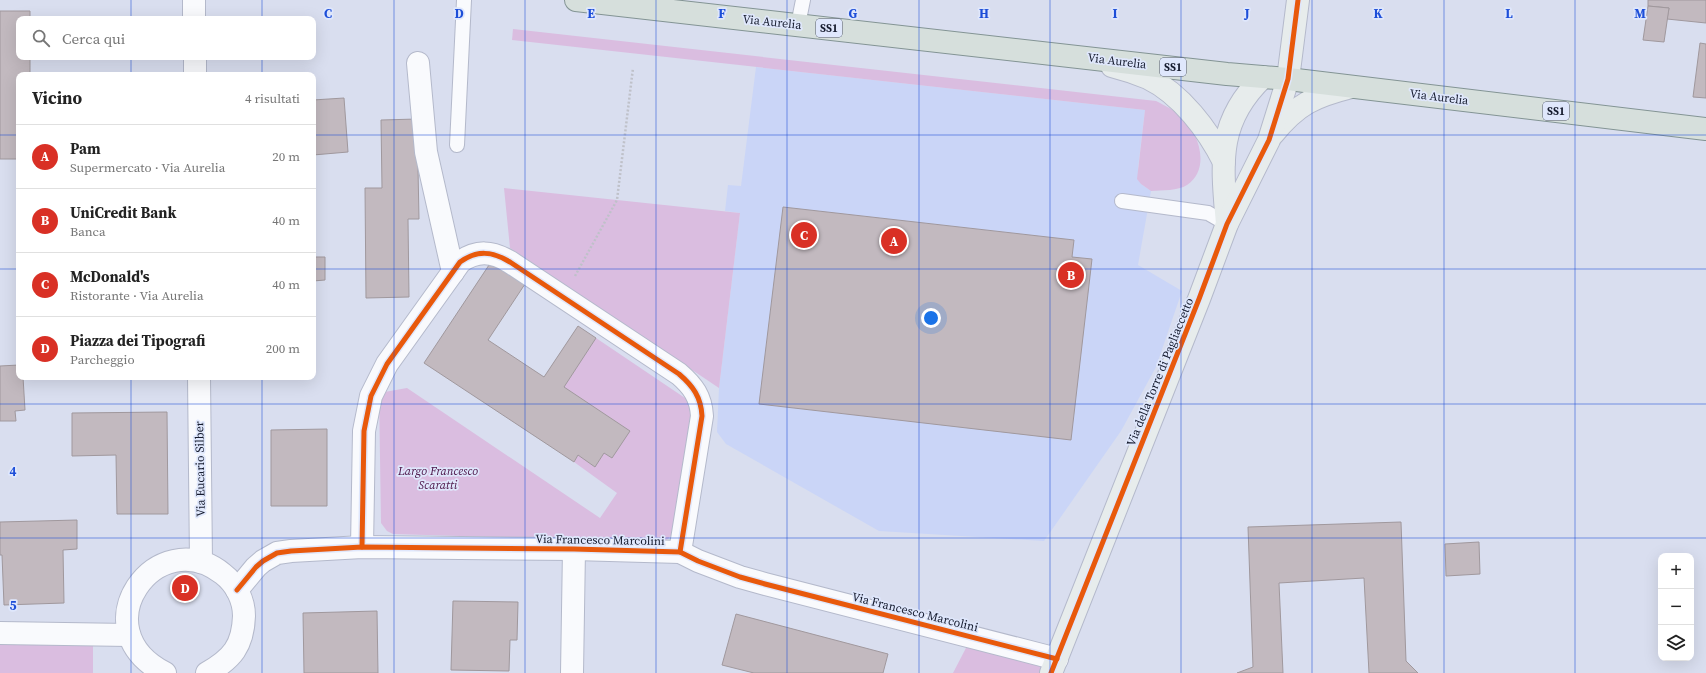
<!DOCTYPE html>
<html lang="it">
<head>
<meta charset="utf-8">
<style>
  :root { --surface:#fff; --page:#f6f6f6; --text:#222; --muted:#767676; --line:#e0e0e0; --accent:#d93025 }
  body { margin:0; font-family:"Source Serif 4",serif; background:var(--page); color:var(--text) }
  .controls { position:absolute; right:12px; bottom:12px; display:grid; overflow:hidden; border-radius:8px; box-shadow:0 4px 16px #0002 }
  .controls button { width:36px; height:36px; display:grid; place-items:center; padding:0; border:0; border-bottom:1px solid var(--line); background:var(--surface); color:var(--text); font:20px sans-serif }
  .you { position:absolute; left:931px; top:318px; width:14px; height:14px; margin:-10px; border:3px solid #fff; border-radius:50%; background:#1a73e8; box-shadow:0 0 0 6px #1a73e833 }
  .badge { display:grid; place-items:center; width:26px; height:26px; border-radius:50%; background:var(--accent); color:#fff; font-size:13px; font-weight:700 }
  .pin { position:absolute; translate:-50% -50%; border:2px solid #fff; box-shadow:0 1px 4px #0006 }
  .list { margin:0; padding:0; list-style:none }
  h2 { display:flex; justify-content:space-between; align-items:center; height:52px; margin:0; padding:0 16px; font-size:17px }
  h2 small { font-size:13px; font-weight:400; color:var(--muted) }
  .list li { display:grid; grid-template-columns:26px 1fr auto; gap:12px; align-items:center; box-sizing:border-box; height:64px; padding:0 16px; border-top:1px solid var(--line) }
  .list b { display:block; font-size:15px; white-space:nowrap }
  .list p { margin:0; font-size:13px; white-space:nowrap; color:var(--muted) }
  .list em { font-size:13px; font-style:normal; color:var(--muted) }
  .icon { flex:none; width:22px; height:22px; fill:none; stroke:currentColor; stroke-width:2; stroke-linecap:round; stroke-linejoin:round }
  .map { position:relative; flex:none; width:1706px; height:673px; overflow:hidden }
  .search { position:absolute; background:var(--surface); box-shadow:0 4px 16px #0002; left:16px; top:16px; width:300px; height:44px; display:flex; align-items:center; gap:10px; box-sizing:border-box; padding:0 14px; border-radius:8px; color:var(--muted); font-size:15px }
  .panel { position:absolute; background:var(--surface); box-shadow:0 4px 16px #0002; left:16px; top:72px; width:300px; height:308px; border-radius:8px }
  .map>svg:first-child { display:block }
  .built { fill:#cad5f7 }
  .green { fill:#dabde0 }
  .building { fill:#c2b9bf; stroke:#a0989d }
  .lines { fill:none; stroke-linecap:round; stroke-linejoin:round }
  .lane-casing { stroke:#b4b9cb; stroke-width:16 }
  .street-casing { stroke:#b4b9cb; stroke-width:24 }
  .secondary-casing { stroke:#b4b9cb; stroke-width:24 }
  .primary-casing { stroke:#839494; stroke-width:24 }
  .path { stroke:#bfc1c9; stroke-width:2.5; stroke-dasharray:2 2; stroke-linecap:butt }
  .lane { stroke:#f9fafd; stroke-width:14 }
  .street { stroke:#f9fafd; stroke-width:22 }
  .secondary { stroke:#e7ecec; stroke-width:22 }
  .primary { stroke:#d6dfdc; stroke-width:22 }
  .cycleway-casing { stroke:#dfe7fc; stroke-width:8 }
  .cycleway { stroke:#e8590c; stroke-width:5 }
  .grid { fill:none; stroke:#1d4ed8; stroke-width:1; stroke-opacity:0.55 }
  .labels { text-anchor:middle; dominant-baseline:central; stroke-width:3.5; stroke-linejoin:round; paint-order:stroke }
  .shield { fill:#dfe7fc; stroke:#52586c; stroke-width:1 }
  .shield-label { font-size:11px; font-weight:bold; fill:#151b2e }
  .street-label { font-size:12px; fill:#151b2e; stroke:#dfe7fc }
  .park-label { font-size:12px; font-style:italic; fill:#491145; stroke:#dfe7fc }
  .grid-label { font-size:13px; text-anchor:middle; font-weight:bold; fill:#1d4ed8; stroke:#dfe7fc; stroke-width:3.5; stroke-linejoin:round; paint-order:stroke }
</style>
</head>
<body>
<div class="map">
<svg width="1706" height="673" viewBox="0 0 1706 673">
  <rect width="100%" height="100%" fill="#d9deef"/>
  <path class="built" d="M756 67 1145 110 1138 168 1141 184 1151 191 1138 265 1182 291 1156 367 1121 431 1044 541 879 531 726 444 717 432 719 388 740 213 725 211 728 185 741 186Z"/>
  <g class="green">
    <path d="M513 29 1156 101C1166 106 1174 110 1182 117 1199 133 1211 169 1187 185 1178 191 1162 190 1151 191L1141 184 1137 179 1145 110 512 40Z"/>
    <path d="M504 188 740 213 719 388 510 248Z"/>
    <path d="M596 338 685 398 690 403 691 411 673 533 668 539 661 542 393 534 387 531 381 523 379 393 407 388 600 518 617 493 574 462 578 455 595 467 604 453 612 458 630 431 564 387Z"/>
    <path d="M0 642 93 643V673H0Z"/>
    <path d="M967 646 1043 666 1040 673H953Z"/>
  </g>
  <g class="building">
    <path d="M1648 0H1706V23L1667 19 1669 8 1648 6Z"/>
    <path d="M1648 6 1669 8 1664 42 1643 40Z"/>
    <path d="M0 11H30V19H19V57H30V75H19V159H0Z"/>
    <path d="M1700 43 1706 44V98L1693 97Z"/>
    <path d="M344 98 348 152 313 155V100Z"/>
    <path d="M417 119 419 219H408L409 297 366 298 365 188H382L381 120Z"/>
    <path d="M783 207 1074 240 1072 257 1092 259 1071 440 759 404Z"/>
    <path d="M313 257H325V280L313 281Z"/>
    <path d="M491 262 525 284 488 340 544 377 578 326 596 338 564 387 630 431 612 458 604 453 595 467 578 455 574 462 424 363Z"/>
    <path d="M19 365V377H23L25 410 15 411 16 421H0V366Z"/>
    <path d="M167 412 168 514H117L116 455 72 456V413Z"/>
    <path d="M327 429V506H271V430Z"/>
    <path d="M77 520V549L63 550 64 603 4 605 2 555H0V522Z"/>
    <path d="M1401 522 1406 661 1418 673H1369L1364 578 1279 583 1283 673H1237L1253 667 1248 527Z"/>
    <path d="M1479 542 1480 574 1446 576 1445 544Z"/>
    <path d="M453 601 518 602 517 640H510L509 671 451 670Z"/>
    <path d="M377 611 378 673H304L303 613Z"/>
    <path d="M736 614 888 654 883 673H754L722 665Z"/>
  </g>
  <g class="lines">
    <defs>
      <g id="lane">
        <path d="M798 25 803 0"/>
        <path d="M457 145 464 0"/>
        <path d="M1122 201 1208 213 1227 224"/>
      </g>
      <g id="street">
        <path d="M194 0V19"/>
        <path d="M195 57V75"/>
        <path d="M418 63 426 152 453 272"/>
        <path d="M199 377 201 562"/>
        <path d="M362 547 364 431 371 396 387 364 460 262C477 250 492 251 510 262L679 374C693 386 701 397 702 416L680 552"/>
        <path d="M237 590 256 567 263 561 277 553 291 551 362 547 574 549 680 552 698 561 740 577 765 584 1057 659"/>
        <path d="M0 633 129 635"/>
        <path d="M165 673C79 629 157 521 223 574 236 584 244 600 244 616 243 646 232 659 207 673"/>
        <path d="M572 673 574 549"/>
      </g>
      <g id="secondary">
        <path d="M1112 66C1124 69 1136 73 1148 78 1181 94 1208 130 1224 162"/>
        <path d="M1273 134C1297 104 1315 96 1351 87"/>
        <path d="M1227 224C1222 164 1216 122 1263 77"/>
        <path d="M1051 673 1199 299 1227 224 1269 140 1288 79 1298 0"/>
      </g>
      <path id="primary" d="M576 0 1227 74 1288 79 1706 129"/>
    </defs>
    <use href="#lane" class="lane-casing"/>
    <use href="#street" class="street-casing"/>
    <use href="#secondary" class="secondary-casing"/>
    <use href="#primary" class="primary-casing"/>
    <path class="path" d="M575 276 617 200 633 68"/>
    <use href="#lane" class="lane"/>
    <use href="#street" class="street"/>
    <use href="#secondary" class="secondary"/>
    <use href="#primary" class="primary"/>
    <defs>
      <g id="cycleway">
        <path d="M362 547 364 431 371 396 387 364 460 262C477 250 492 251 510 262L679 374C693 386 701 397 702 416L680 552"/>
        <path d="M237 590 256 567 263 561 277 553 291 551 362 547 574 549 680 552 698 561 740 577 765 584 1057 659"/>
        <path d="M1051 673 1199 299 1227 224 1269 140 1288 79 1298 0"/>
      </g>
    </defs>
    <use href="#cycleway" class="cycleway-casing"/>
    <use href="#cycleway" class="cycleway"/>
  </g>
  <path class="grid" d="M131 0V19M262 0V19M394 0V673M525 0V673M656 0V673M787 0V673M919 0V673M1050 0V673M1181 0V673M1312 0V673M1444 0V673M1575 0V673M131 57V75M262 57V75M0 135H19M313 135H1706M0 269H19M313 269H1706M131 377V673M262 377V673M0 404H1706M0 538H1706"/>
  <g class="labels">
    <g class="shield">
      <rect x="816" y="19" width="26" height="18" rx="3"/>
      <rect x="1160" y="58" width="26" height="18" rx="3"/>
      <rect x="1543" y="102" width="26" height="18" rx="3"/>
    </g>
    <g class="shield-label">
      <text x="829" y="28">SS1</text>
      <text x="1173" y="67">SS1</text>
      <text x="1556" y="111">SS1</text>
    </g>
    <g class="street-label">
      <text transform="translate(772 22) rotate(6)">Via Aurelia</text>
      <text transform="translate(1117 61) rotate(7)">Via Aurelia</text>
      <text transform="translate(1439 97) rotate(7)">Via Aurelia</text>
      <text transform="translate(1160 372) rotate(-68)">Via della Torre di Pagliaccetto</text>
      <text transform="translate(200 469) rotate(-91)">Via Eucario Silber</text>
      <text transform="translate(600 540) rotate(1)">Via Francesco Marcolini</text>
      <text transform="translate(915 612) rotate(14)">Via Francesco Marcolini</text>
    </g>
    <g class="park-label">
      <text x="438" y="471">Largo Francesco<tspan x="438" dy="14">Scaratti</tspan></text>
    </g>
  </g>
  <g class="grid-label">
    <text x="328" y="18">C</text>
    <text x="459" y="18">D</text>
    <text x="591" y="18">E</text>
    <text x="722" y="18">F</text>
    <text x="853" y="18">G</text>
    <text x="984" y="18">H</text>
    <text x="1115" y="18">I</text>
    <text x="1247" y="18">J</text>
    <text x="1378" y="18">K</text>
    <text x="1509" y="18">L</text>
    <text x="1640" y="18">M</text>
    <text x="13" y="476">4</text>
    <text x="13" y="610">5</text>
  </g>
</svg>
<div class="controls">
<button>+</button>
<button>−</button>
<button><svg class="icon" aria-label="layers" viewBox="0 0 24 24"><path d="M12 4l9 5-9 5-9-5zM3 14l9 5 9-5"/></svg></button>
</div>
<div class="you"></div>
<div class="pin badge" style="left:894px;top:241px">A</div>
<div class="pin badge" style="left:1071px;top:275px">B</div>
<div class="pin badge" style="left:804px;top:235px">C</div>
<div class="pin badge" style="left:185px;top:588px">D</div>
<div class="search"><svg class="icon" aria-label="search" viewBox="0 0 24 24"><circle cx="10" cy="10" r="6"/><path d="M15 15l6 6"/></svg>Cerca qui</div>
<section class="panel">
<h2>Vicino<small>4 risultati</small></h2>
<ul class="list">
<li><span class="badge">A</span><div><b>Pam</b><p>Supermercato · Via Aurelia</p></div><em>20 m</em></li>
<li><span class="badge">B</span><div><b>UniCredit Bank</b><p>Banca</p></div><em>40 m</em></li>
<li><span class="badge">C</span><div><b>McDonald's</b><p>Ristorante · Via Aurelia</p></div><em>40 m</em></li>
<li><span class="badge">D</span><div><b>Piazza dei Tipografi</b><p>Parcheggio</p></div><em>200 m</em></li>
</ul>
</section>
</div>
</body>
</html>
